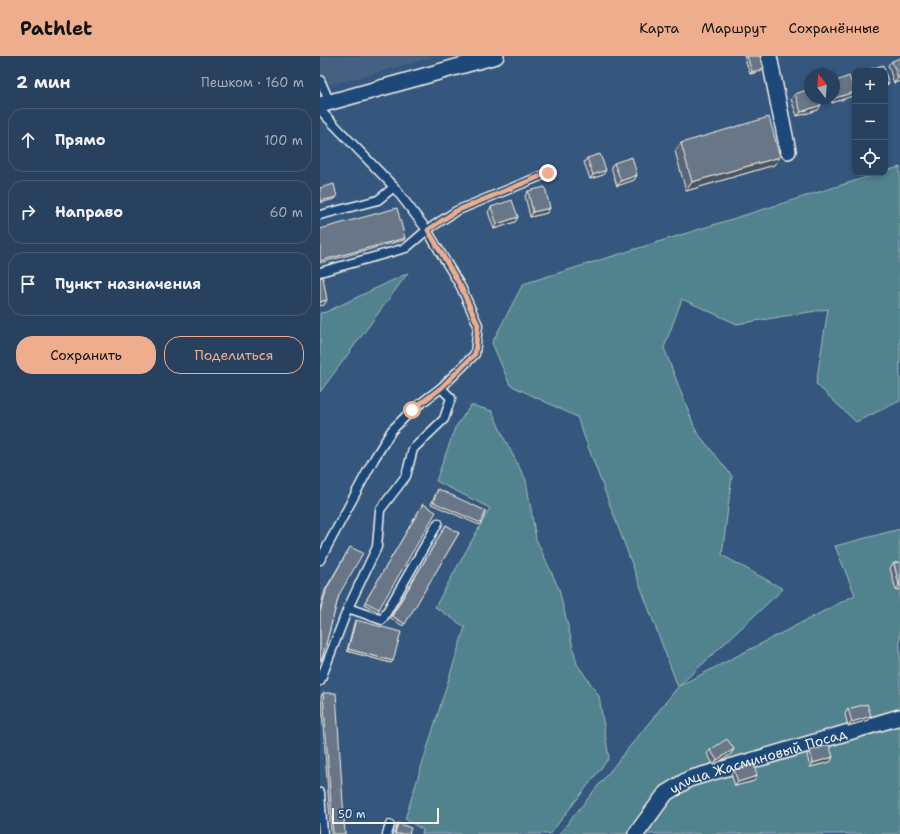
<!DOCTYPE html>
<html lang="ru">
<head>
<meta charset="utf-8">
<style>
  :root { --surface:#28415e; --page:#304864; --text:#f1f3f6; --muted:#a5afbc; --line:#445a73; --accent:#eead8d }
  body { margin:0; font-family:"Shantell Sans",sans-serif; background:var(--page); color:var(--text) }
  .controls { position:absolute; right:12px; top:12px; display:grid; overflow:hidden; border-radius:8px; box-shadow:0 2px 6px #0003 }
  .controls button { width:36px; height:36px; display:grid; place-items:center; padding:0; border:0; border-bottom:1px solid var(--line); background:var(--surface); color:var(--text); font:20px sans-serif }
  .compass { position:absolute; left:484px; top:12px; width:36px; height:36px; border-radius:50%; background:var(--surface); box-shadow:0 2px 6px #0003; rotate:343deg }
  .scale { position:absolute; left:12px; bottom:10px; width:107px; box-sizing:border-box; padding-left:4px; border:2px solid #f4f1e8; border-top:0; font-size:11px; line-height:14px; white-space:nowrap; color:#f4f1e8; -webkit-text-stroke:3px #1f4a7a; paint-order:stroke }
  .stop { position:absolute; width:12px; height:12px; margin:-9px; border:3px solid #eead8d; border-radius:50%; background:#fff }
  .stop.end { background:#eead8d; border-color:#fff; box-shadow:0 1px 4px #0008 }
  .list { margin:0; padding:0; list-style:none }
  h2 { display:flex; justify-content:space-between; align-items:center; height:52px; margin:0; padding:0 16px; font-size:17px }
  h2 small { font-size:13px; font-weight:400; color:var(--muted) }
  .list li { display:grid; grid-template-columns:26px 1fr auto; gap:12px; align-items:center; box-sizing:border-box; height:64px; margin:0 8px 8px; padding:0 8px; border:1px solid var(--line); border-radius:16px }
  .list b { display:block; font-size:15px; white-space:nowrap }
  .list em { font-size:13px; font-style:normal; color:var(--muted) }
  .actions { display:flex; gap:8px; padding:12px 16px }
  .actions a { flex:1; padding:9px 0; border:1px solid var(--accent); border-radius:16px; text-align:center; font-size:14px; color:var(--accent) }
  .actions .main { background:var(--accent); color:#111 }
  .icon { flex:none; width:22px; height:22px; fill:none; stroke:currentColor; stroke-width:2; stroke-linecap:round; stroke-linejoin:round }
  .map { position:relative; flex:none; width:580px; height:778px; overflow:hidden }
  header { display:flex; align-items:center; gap:24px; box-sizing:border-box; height:56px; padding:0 20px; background:var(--accent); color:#111 }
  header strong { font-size:19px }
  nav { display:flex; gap:22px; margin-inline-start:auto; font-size:14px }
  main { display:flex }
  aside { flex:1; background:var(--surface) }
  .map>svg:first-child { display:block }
  .built { fill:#446081 }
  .green { fill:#51838e; stroke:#a2babb }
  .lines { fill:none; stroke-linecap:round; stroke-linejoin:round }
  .lane-casing { stroke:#f4f1e8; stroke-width:11 }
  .street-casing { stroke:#f4f1e8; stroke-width:18 }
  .lane { stroke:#1f4a7a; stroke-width:8 }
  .street { stroke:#1f4a7a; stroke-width:15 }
  .wall { fill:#596574; stroke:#f4f1e8 }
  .shaded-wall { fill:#48535e; stroke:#f4f1e8 }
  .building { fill:#677687; stroke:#f4f1e8 }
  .route { stroke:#eead8d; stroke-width:5 }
  .labels { text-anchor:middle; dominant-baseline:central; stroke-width:3.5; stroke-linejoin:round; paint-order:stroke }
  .street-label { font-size:14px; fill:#f4f1e8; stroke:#1f4a7a }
</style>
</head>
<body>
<header>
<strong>Pathlet</strong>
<nav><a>Карта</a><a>Маршрут</a><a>Сохранённые</a></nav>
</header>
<main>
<aside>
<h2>2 мин<small>Пешком · 160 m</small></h2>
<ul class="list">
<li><svg class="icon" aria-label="ahead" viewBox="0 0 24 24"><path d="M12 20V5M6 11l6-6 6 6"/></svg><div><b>Прямо</b></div><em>100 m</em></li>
<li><svg class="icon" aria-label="right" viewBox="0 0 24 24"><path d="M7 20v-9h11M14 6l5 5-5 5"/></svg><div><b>Направо</b></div><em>60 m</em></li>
<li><svg class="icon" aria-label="arrive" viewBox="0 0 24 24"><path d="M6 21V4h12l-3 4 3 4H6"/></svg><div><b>Пункт назначения</b></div></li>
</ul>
<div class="actions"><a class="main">Сохранить</a><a>Поделиться</a></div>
</aside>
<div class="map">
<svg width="580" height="778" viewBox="0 0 580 778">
  <rect width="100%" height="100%" fill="#35577e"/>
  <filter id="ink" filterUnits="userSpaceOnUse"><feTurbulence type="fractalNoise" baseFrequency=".025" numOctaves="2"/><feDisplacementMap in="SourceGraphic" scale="8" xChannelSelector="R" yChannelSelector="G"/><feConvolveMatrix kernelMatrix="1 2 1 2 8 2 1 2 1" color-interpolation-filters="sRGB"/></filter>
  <g filter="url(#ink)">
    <path class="built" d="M0 0H117L0 32Z"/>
    <g class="green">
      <path d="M580 111V345L536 366 496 328 508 253 417 268 362 243 344 292 376 375 412 420 402 499 463 533 359 630 535 539 515 490 580 473V778H239L358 631 257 361 190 329 172 287 203 228 560 117H565V115Z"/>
      <path d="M88 217 0 336V257L6 256Z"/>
      <path d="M151 349 172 355 185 384 206 424 216 483 239 533 257 608 279 640 289 702 230 778H102L103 774 85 763 145 571 115 551 170 452 116 425 135 372Z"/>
    </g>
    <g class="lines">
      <defs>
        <g id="lane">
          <path d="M0 24 10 47"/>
          <path d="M0 54 74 131 107 174 141 231 158 269 155 298 121 332 92 354 72 374 54 403 0 504"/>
          <path d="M0 159 58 144 74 131"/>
          <path d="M0 216 86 192 107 174 136 155 228 117"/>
          <path d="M28 552 62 564 118 467"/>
          <path d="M0 625 28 552 57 491 60 454 86 420 93 393 124 363 131 342 121 332"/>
          <path d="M0 737 3 778"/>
          <path d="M67 778 70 769"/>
        </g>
        <g id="street">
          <path d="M449 0 468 95"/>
          <path d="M0 49 176 0"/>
          <path id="s1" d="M316 778 346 737 369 723 580 661"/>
        </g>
      </defs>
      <use href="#lane" class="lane-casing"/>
      <use href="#street" class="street-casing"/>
      <use href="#lane" class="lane"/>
      <use href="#street" class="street"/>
    </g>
    <g class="wall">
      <path d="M424 0H440L444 12 442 15 430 18Z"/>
      <path d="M572 5 580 25 574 27 568 9Z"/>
      <path d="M514 26 532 40 512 47 510 42H514Z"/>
      <path d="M475 38 498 54 477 60 471 43Z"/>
      <path d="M361 87 454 109 366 135 355 95Z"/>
      <path d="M267 102 283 119 270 123 264 106Z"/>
      <path d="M294 107 317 119 314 124 297 130 291 111Z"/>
      <path d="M208 135 230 152 227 157 210 161 205 140Z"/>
      <path d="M171 151 198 161 195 166 174 173 168 156Z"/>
      <path d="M118 433 161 467 159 469 111 448Z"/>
      <path d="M103 448 59 553 58 556 44 548Z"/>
      <path d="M126 469 139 477 83 570 70 562Z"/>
      <path d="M29 493 19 539 2 603 1 605H0V553L5 534Z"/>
      <path d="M574 507 580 533 576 534 570 512Z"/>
      <path d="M36 564 73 605 71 607 27 595 34 567Z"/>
      <path d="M3 637 25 778H11L1 640Z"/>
      <path d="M528 653 548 664 528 670 525 658Z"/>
      <path d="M414 693 411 698 394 709 387 698 390 694Z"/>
      <path d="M490 695 513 701 510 706 490 711 487 699Z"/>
      <path d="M414 714 434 725 415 730 411 718Z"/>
      <path d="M78 767 89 778H74L77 769Z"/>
    </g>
    <g class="shaded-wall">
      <path d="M444 12 442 15 430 18 432 16Z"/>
      <path d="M580 21V25L574 27 578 22Z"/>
      <path d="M569 27 565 31V32V28Z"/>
      <path d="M535 36 532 40 512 47 515 42Z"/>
      <path d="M501 49 498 54 477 60 481 56Z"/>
      <path d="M460 101 454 109 366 135 372 126Z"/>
      <path d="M286 114 283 119 270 123 273 119Z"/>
      <path d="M317 119 314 124 297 130 301 125Z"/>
      <path d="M17 141 15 143 0 147V145Z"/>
      <path d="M230 152 227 157 210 161 213 156Z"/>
      <path d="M198 161 195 166 174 173 177 168Z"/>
      <path d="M85 182 84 184 0 207V205Z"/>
      <path d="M7 244 4 249 0 250V246Z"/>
      <path d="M579 529H580V533L576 534Z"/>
      <path d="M28 593 73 605 71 607 27 595Z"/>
      <path d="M551 660 548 664 528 670 532 666Z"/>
      <path d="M414 693 411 698 394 709 397 704Z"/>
      <path d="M513 701 510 706 490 711 493 707Z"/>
      <path d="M437 720 434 725 415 730 418 726Z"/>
    </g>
    <g class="building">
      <path d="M427 0H440L444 12 432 16Z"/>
      <path d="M580 2V21L578 22 572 5Z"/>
      <path d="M563 9 565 15H544Z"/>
      <path d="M565 16 569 27 565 28Z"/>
      <path d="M529 20 535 36 515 42 514 39V26Z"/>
      <path d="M490 33V42H498L501 49 481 56 475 38Z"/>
      <path d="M449 61 460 101 372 126 361 87Z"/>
      <path d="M280 98 286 114 273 119 267 102Z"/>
      <path d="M312 101 317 119 301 125 294 107Z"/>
      <path d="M14 128 17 141 0 145V132Z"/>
      <path d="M225 131 230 152 213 156 208 135Z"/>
      <path d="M192 144 198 161 177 168 171 151Z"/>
      <path d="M77 152 85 182 0 205V173Z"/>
      <path d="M0 221H3L7 244 0 246Z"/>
      <path d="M118 433 166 455 161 467 113 446Z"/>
      <path d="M103 448 116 456 59 553 45 546Z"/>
      <path d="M126 469 139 477 85 568 72 560Z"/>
      <path d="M30 491 43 497 19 539 2 603 0 602V556L7 532Z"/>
      <path d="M580 506V529H579L574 507Z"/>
      <path d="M36 564 81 576 73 605 28 593Z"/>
      <path d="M3 637H16L25 778H13Z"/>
      <path d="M547 648 551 660 532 666 528 653Z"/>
      <path d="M407 683 414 693 397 704 390 694Z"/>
      <path d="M509 689 513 701 493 707 490 695Z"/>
      <path d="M434 708 437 720 418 726 414 714Z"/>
      <path d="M78 767 91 772 89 778H75Z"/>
    </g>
  </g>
  <g class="lines" filter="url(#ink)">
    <path class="route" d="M92 354 121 332 155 298 158 269 141 231 108 174 136 155 228 117"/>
  </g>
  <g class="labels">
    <g class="street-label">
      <text stroke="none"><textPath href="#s1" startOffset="149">улица Жасминовый Посад</textPath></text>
    </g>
  </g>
</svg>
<div class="controls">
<button>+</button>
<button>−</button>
<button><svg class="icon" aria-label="locate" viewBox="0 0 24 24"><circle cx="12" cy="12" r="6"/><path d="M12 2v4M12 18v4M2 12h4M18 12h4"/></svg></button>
</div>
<svg class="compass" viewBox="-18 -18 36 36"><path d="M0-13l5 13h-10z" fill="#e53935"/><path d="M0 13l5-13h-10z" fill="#a5afbc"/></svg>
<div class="scale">50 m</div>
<div class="stop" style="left:92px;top:354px"></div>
<div class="stop end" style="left:228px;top:117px"></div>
</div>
</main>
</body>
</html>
